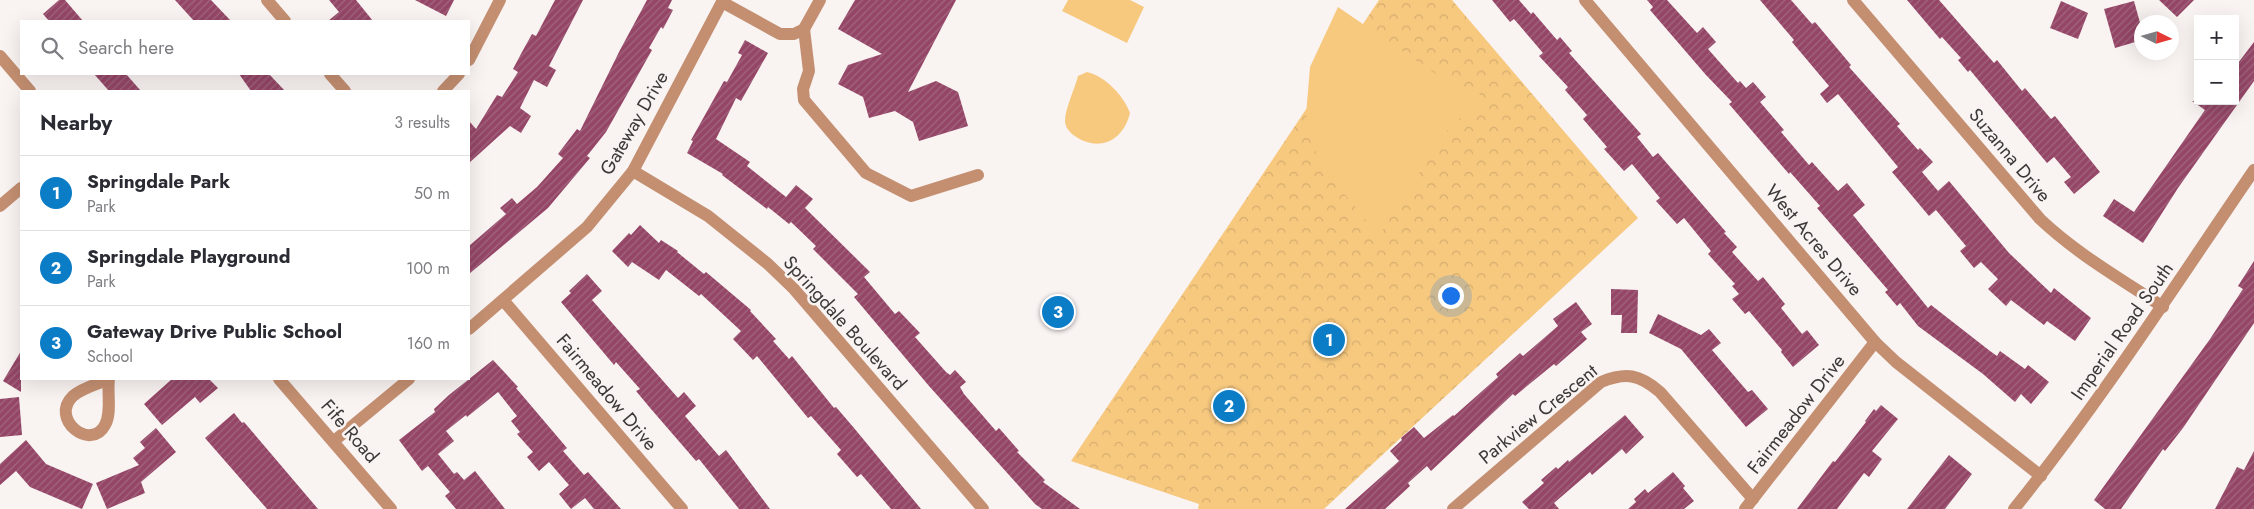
<!DOCTYPE html>
<html lang="en">
<head>
<meta charset="utf-8">
<style>
  :root { --surface:#fff; --page:#f7f7f7; --text:#2b2b33; --muted:#7c7c81; --line:#e1e1e2; --accent:#0b7cc6 }
  body { margin:0; font-family:Jost,sans-serif; background:var(--page); color:var(--text) }
  .controls { position:absolute; right:15px; top:15px; display:grid; overflow:hidden; border-radius:0px; box-shadow:0 5px 20px #0002 }
  .controls button { width:45px; height:45px; display:grid; place-items:center; padding:0; border:0; border-bottom:1px solid var(--line); background:var(--surface); color:var(--text); font:25px sans-serif }
  .compass { position:absolute; left:2134px; top:15px; width:45px; height:45px; border-radius:50%; background:var(--surface); box-shadow:0 5px 20px #0002; rotate:95deg }
  .you { position:absolute; left:1450px; top:295px; width:18px; height:18px; margin:-12px; border:4px solid #fff; border-radius:50%; background:#1a73e8; box-shadow:0 0 0 8px #1a73e833 }
  .badge { display:grid; place-items:center; width:32px; height:32px; border-radius:50%; background:var(--accent); color:#fff; font-size:16px; font-weight:700 }
  .pin { position:absolute; translate:-50% -50%; border:2px solid #fff; box-shadow:0 1px 5px #0006 }
  .list { margin:0; padding:0; list-style:none }
  h2 { display:flex; justify-content:space-between; align-items:center; height:65px; margin:0; padding:0 20px; font-size:21px }
  h2 small { font-size:16px; font-weight:400; color:var(--muted) }
  .list li { display:grid; grid-template-columns:32px 1fr auto; gap:15px; align-items:center; box-sizing:border-box; height:75px; padding:0 20px; border-top:1px solid var(--line) }
  .list b { display:block; font-size:19px; white-space:nowrap }
  .list p { margin:0; font-size:16px; white-space:nowrap; color:var(--muted) }
  .list em { font-size:16px; font-style:normal; color:var(--muted) }
  .icon { flex:none; width:28px; height:28px; fill:none; stroke:currentColor; stroke-width:2; stroke-linecap:round; stroke-linejoin:round }
  .map { position:relative; flex:none; width:2254px; height:509px; overflow:hidden }
  .search { position:absolute; background:var(--surface); box-shadow:0 5px 20px #0002; left:20px; top:20px; width:450px; height:55px; display:flex; align-items:center; gap:12px; box-sizing:border-box; padding:0 18px; border-radius:0px; color:var(--muted); font-size:19px }
  .panel { position:absolute; background:var(--surface); box-shadow:0 5px 20px #0002; left:20px; top:90px; width:450px; height:290px; border-radius:0px }
  .map>svg:first-child { display:block }
  .park { fill:url(#park-crowns) }
  .pitch { fill:#f7c97f }
  .building { fill:url(#building-hatch) }
  .lines { fill:none; stroke-linecap:round; stroke-linejoin:round }
  .minor { stroke:#c48f71; stroke-width:12 }
  .labels { text-anchor:middle; dominant-baseline:central; stroke-width:5; stroke-linejoin:round; paint-order:stroke }
  .street-label { font-size:19px; fill:#3c3939; stroke:#f9f3f2 }
</style>
</head>
<body>
<div class="map">
<svg width="2254" height="509" viewBox="0 0 2254 509">
  <defs>
    <pattern id="park-crowns" width="20" height="18" patternUnits="userSpaceOnUse" patternTransform="scale(1.25)"><rect width="20" height="18" fill="#f7c97f"/><path d="M2 6a3 3 0 1 1 6 0M12 15a3 3 0 1 1 6 0" fill="none" stroke="#d5ad6e"/></pattern>
    <pattern id="building-hatch" width="6" height="6" patternUnits="userSpaceOnUse" patternTransform="scale(1.25)"><rect width="6" height="6" fill="#954667"/><path d="M-1 1l2-2M0 6l6-6M5 7l2-2" fill="none" stroke="#a1667e"/></pattern>
  </defs>
  <rect width="100%" height="100%" fill="#f9f3f2"/>
  <path class="park" d="M1379 0H1452L1638 218 1324 509H1198L1199 504 1071 461Z"/>
  <g class="pitch">
    <path d="M1068 0H1130L1144 7 1127 43 1062 11Z"/>
    <path d="M1338 7 1462 92 1476 88 1483 100 1473 114 1465 113 1444 134 1379 236 1319 163 1306 115 1310 67Z"/>
    <path d="M1087 72C1105 76 1124 96 1130 113 1123 143 1096 153 1072 134 1068 130 1065 126 1065 121 1065 109 1075 88 1078 76Z"/>
  </g>
  <g class="building">
    <path d="M59 0H65L83 21H49L43 14Z"/>
    <path d="M175 0H211L231 21H194Z"/>
    <path d="M329 0H356L373 21H328L339 12Z"/>
    <path d="M415 0H454L446 16Z"/>
    <path d="M555 0H583L549 66 556 70 547 87 534 80 520 108 531 116 521 133 510 126 469 163V121L476 129 497 95 502 97 518 72 513 69 522 52 532 34 536 36Z"/>
    <path d="M647 0H672L668 8 673 10 663 29 661 27 649 48 652 50 606 132 587 156 590 158 548 208 469 274V246L506 214 500 208 512 198 517 204 537 187 563 158 558 154 577 129 580 131 620 50Z"/>
    <path d="M855 0H956L908 92 936 81 958 92 968 126 919 141 913 122 895 111 869 118 863 97 838 84 848 65 882 54 838 29Z"/>
    <path d="M1492 0H1519L1531 14 1533 12 1557 40 1560 37 1572 51 1569 53 1641 134 1637 137 1653 157 1658 153 1726 232 1724 233 1737 247 1732 252 1758 281 1763 277 1785 304 1781 308 1802 334 1807 330 1819 345 1793 367 1781 352 1782 350 1749 311 1745 314 1732 299 1739 294 1732 286 1735 284 1708 254 1711 251 1684 218 1677 224 1656 201 1660 198 1632 164 1624 171 1604 149 1607 147 1583 119 1587 115 1565 90 1568 87 1539 56 1543 53 1514 19 1510 22Z"/>
    <path d="M1647 0H1667L1697 33 1703 27 1716 42 1708 49 1738 83 1740 81 1746 88 1753 82 1766 97 1760 102 1784 130 1781 132 1809 165 1812 162 1838 191 1847 183 1865 205 1853 215 1928 308 1931 305 1990 351 1997 356 2000 351 2025 369 2028 365 2049 382 2031 404 2021 394 2015 402 1983 374 1918 326 1900 303 1897 306 1885 292 1888 290 1817 208 1820 206 1790 172 1789 174 1729 104 1732 102 1706 75 1650 10 1653 7Z"/>
    <path d="M1760 0H1791L1812 24 1815 22 1851 65 1849 67 1900 124 1897 126 1918 150 1920 148 1933 162 1922 172 1938 191 1949 181 2009 253 2051 293 2054 288 2091 318 2075 341 2047 321 2044 325 2011 300 2006 306 1988 289 1998 279 1981 262 1974 268 1960 251 1966 246 1936 210 1929 216 1892 172 1898 167 1838 94 1827 103 1820 94 1829 86 1792 42 1794 40Z"/>
    <path d="M1907 0H1939L1994 63 1997 60 2022 91 2025 88 2051 119 2055 116 2100 172 2074 194 2064 182 2071 177 2054 157 2047 163 1970 70 1968 72 1958 60 1961 58 1942 37 1940 39Z"/>
    <path d="M2159 0H2194L2177 17Z"/>
    <path d="M2061 1 2088 13 2078 39 2050 28Z"/>
    <path d="M2134 1 2142 30V40L2115 48 2104 9Z"/>
    <path d="M745 40 768 53 741 101 736 98 716 139 750 162 747 166 786 197 796 185 813 199 805 208 870 272 864 277 895 314 899 311 920 333 915 337 946 372 950 375 955 370 966 382 960 387 964 394 996 431 999 428 1019 451 1017 452 1045 480 1043 482 1080 509H1042L1035 504 929 386 854 297 858 294 813 249 816 246 791 222 789 224 768 207 767 209 722 175 723 174 687 153 693 141 691 140 715 97 724 81 727 82 742 55 738 53Z"/>
    <path d="M2254 42V81L2178 188 2143 243 2103 216 2114 199 2134 212 2205 110 2192 101H2235V67Z"/>
    <path d="M94 74H126L141 91H109Z"/>
    <path d="M239 74H269L285 91H251Z"/>
    <path d="M640 225 659 243 661 240 678 251 677 252 704 274 706 272 751 310 750 311 776 339 773 341 789 359 792 356 834 408 836 407 854 428 921 509H891L861 474 857 477 837 454 841 450 811 416 808 418 757 356 753 360 733 339 741 331 701 294 699 296 666 270 659 280 632 262 628 267 612 251 629 233 631 235Z"/>
    <path d="M2254 261V323L2183 428 2165 451 2163 449 2121 509H2105L2094 500 2210 339 2243 289 2238 286Z"/>
    <path d="M587 274 602 291 592 300 678 398 684 392 696 406 685 416 719 456 726 450 770 509H739L699 459 696 461 651 409 636 391 640 389 616 362 614 365 561 302 571 293 569 291Z"/>
    <path d="M1611 289 1638 290 1637 333H1621L1622 315H1611Z"/>
    <path d="M1576 302 1592 324 1581 332 1587 339 1556 366 1554 364 1515 396 1513 394 1431 471 1427 466 1408 483 1410 486 1385 509H1345L1399 461 1390 451 1402 440 1401 438 1414 427 1424 438 1453 415 1454 416 1498 377 1496 374 1520 353 1523 356 1558 326 1553 319Z"/>
    <path d="M1658 314 1701 335 1709 329 1721 343 1712 350 1748 392 1752 390 1768 409 1746 427 1681 349 1649 333Z"/>
    <path d="M21 351V392L3 381Z"/>
    <path d="M493 360 518 387 516 388 567 448 563 451 584 475 588 472 621 509H594L585 498 571 509 559 494 569 485 549 462 539 471 527 457 533 452 517 434 520 432 511 421 517 416 498 392 467 417 466 415 446 431 454 441 438 454 454 474 457 472 464 480 475 471 505 509H456L445 496 450 492 428 466 422 471 399 440 435 412 434 409 449 395Z"/>
    <path d="M172 379H209L218 388 200 403 195 397 162 425 144 404Z"/>
    <path d="M19 397 22 435 0 437V399Z"/>
    <path d="M1881 405 1898 419 1872 451 1882 459 1869 477 1864 473 1837 509H1797L1833 461 1835 462 1866 422 1865 421 1874 409 1876 411Z"/>
    <path d="M234 413 242 423 244 422 318 509H267L205 438Z"/>
    <path d="M1625 415 1644 437 1626 454 1622 449 1592 475 1590 472 1554 503 1559 509H1529L1522 502 1544 483 1541 480 1556 467 1558 469 1568 460 1569 462Z"/>
    <path d="M156 428 176 452 141 482 145 493 107 509 96 483 139 465 133 458 145 448 140 442Z"/>
    <path d="M26 440 46 464 93 484 82 509 30 487 16 471 0 485V464Z"/>
    <path d="M2254 451V509H2215L2237 467 2244 470Z"/>
    <path d="M1949 455 1972 474 1945 509H1907Z"/>
    <path d="M1673 472 1685 486 1683 488 1694 501 1684 509H1628L1636 502 1634 499 1645 489 1648 493Z"/>
  </g>
  <g class="lines">
    <g class="minor">
      <path d="M267 0 285 21"/>
      <path d="M1585 0 1875 342 1896 362 2041 476"/>
      <path d="M1853 0 2040 219C2077 254 2121 279 2163 307"/>
      <path d="M722 2 780 34H794L804 29 820 0"/>
      <path d="M804 29 809 71 803 89 804 100 866 173 911 196 978 175"/>
      <path d="M0 56 30 91"/>
      <path d="M469 60 500 0"/>
      <path d="M330 74 345 91"/>
      <path d="M443 91 459 74"/>
      <path d="M633 171 708 216 768 264 794 289 983 509"/>
      <path d="M0 206 21 188"/>
      <path d="M503 300 682 509"/>
      <path d="M469 329 587 227 633 171 723 0"/>
      <path d="M109 379C107 393 112 413 105 425 91 452 49 419 73 396 82 388 98 384 109 379Z"/>
      <path d="M279 379 391 509"/>
      <path d="M334 441 409 379"/>
      <path d="M1453 509 1601 382C1626 372 1639 374 1660 392L1753 499"/>
      <path d="M1745 509 1875 342"/>
      <path d="M2014 509C2101 401 2176 284 2254 170"/>
    </g>
  </g>
  <g class="labels">
    <g class="street-label">
      <text transform="translate(634 123) rotate(-60)">Gateway Drive</text>
      <text transform="translate(2010 155) rotate(50)">Suzanna Drive</text>
      <text transform="translate(1814 240) rotate(50)">West Acres Drive</text>
      <text transform="translate(845 323) rotate(48)">Springdale Boulevard</text>
      <text transform="translate(2122 331) rotate(-55)">Imperial Road South</text>
      <text transform="translate(607 392) rotate(50)">Fairmeadow Drive</text>
      <text transform="translate(1538 414) rotate(-39)">Parkview Crescent</text>
      <text transform="translate(1796 414) rotate(-52)">Fairmeadow Drive</text>
      <text transform="translate(350 431) rotate(49)">Fife Road</text>
    </g>
  </g>
</svg>
<div class="controls">
<button>+</button>
<button>−</button>
</div>
<svg class="compass" viewBox="-18 -18 36 36"><path d="M0-13l5 13h-10z" fill="#e53935"/><path d="M0 13l5-13h-10z" fill="#7c7c81"/></svg>
<div class="you"></div>
<div class="pin badge" style="left:1329px;top:340px">1</div>
<div class="pin badge" style="left:1229px;top:406px">2</div>
<div class="pin badge" style="left:1058px;top:312px">3</div>
<div class="search"><svg class="icon" aria-label="search" viewBox="0 0 24 24"><circle cx="10" cy="10" r="6"/><path d="M15 15l6 6"/></svg>Search here</div>
<section class="panel">
<h2>Nearby<small>3 results</small></h2>
<ul class="list">
<li><span class="badge">1</span><div><b>Springdale Park</b><p>Park</p></div><em>50 m</em></li>
<li><span class="badge">2</span><div><b>Springdale Playground</b><p>Park</p></div><em>100 m</em></li>
<li><span class="badge">3</span><div><b>Gateway Drive Public School</b><p>School</p></div><em>160 m</em></li>
</ul>
</section>
</div>
</body>
</html>
